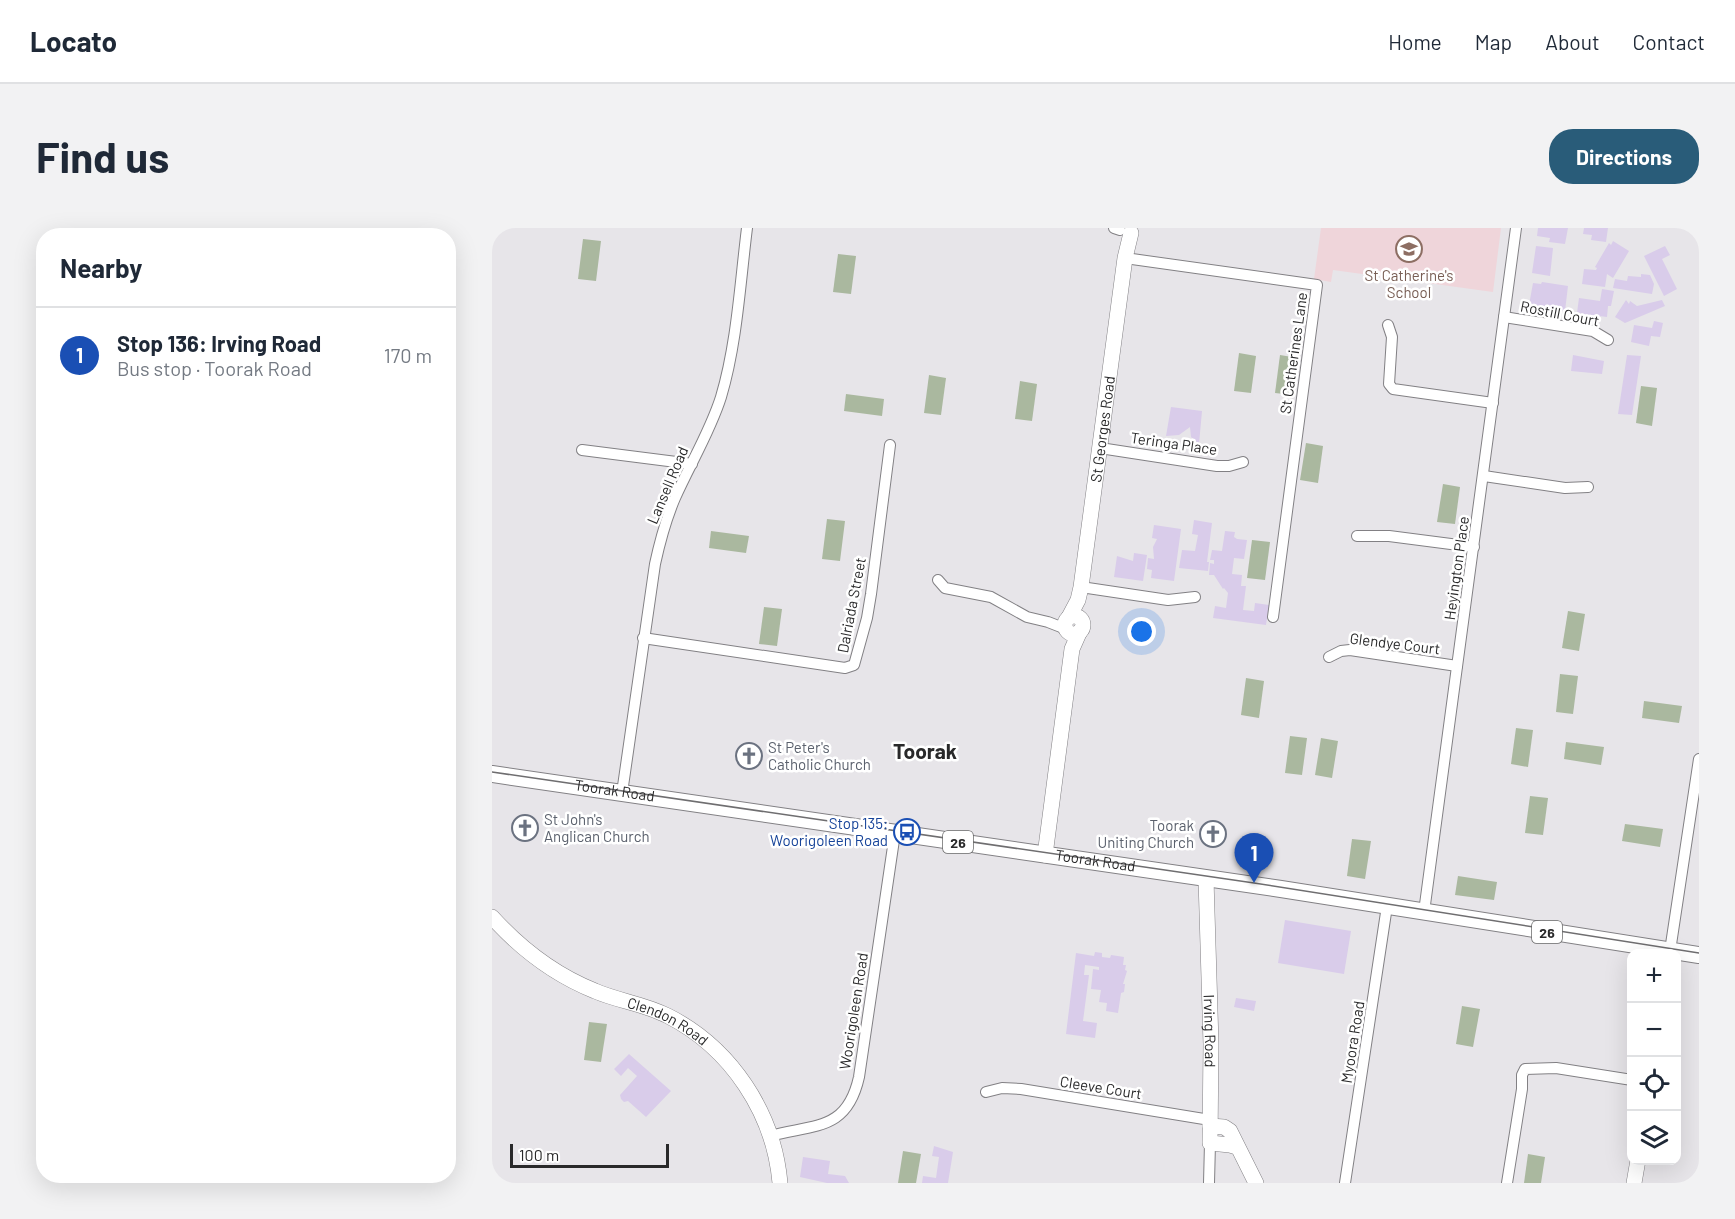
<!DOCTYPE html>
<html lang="en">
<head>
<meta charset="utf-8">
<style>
  :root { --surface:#fff; --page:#f2f2f3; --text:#1f2937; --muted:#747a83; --line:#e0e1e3; --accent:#295c79 }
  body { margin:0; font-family:Barlow,sans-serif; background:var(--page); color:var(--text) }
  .controls { position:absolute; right:18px; bottom:18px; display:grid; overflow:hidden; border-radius:12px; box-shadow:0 6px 24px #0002 }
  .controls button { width:54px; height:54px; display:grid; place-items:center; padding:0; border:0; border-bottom:2px solid var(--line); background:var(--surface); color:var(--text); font:30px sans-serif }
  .scale { position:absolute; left:18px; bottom:15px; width:159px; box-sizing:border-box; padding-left:6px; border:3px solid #29292a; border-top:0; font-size:16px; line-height:21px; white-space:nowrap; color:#29292a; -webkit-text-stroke:4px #fff; paint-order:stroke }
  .you { position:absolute; left:650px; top:404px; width:21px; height:21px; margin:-15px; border:4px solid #fff; border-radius:50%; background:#1a73e8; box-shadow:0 0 0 9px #1a73e833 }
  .badge { display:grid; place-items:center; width:39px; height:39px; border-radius:50%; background:var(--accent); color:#fff; font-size:20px; font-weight:700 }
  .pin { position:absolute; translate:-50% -50px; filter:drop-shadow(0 2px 3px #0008) }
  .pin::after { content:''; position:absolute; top:32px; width:21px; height:18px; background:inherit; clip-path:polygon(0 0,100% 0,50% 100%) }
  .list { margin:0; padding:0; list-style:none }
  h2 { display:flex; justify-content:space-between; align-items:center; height:78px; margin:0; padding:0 24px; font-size:26px }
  h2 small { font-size:20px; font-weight:400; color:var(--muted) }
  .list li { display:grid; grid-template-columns:39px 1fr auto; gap:18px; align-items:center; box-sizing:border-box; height:96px; padding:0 24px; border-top:2px solid var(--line) }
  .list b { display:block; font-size:22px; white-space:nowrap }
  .list p { margin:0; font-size:20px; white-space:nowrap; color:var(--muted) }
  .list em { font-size:20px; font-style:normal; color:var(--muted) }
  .icon { flex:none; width:33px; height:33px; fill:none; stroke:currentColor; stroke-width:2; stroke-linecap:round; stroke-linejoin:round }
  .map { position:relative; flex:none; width:1207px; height:955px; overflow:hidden; border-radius:24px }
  header { display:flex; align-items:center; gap:36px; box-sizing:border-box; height:84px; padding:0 30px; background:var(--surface); border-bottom:2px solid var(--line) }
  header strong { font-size:28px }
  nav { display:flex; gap:33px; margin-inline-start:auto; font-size:21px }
  .intro { display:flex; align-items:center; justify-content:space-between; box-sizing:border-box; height:144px; padding:0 36px }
  h1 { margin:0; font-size:42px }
  .button { padding:15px 27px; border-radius:24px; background:var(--accent); color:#fff; font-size:21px; font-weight:700 }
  main { display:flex; gap:36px; padding:0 36px }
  aside { flex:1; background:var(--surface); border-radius:24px; box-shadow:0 6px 24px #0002 }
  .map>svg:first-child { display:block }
  .education { fill:#efd5da }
  .green { fill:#aab89f }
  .building { fill:#d9ccea }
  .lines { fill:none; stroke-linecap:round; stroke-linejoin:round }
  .street-casing { stroke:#828084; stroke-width:12 }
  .secondary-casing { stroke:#828084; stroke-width:16 }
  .primary-casing { stroke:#828084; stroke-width:18 }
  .street { stroke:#fff; stroke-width:10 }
  .secondary { stroke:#fff; stroke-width:15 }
  .primary { stroke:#fff; stroke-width:16 }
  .tram { stroke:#6f6e70; stroke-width:1.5 }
  .labels { text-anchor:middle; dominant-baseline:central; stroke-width:5; stroke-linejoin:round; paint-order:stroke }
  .shield { fill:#fff; stroke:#69696a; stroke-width:1.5 }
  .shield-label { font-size:14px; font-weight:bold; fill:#29292a }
  .education-label { font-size:15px; fill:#785e54; stroke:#fff }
  .street-label { font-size:15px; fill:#29292a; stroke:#fff }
  .worship-label { font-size:15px; fill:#5b616d; stroke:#fff; text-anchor:start }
  .transit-label { font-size:15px; fill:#164399; stroke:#fff; text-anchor:end }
  .district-label { font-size:21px; font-weight:bold; fill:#29292a; stroke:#fff }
</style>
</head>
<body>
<header>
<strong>Locato</strong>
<nav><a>Home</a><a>Map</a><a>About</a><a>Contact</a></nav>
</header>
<div class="intro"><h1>Find us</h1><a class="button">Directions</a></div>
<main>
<aside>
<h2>Nearby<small></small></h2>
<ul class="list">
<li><span class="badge" style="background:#1a4fb4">1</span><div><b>Stop 136: Irving Road</b><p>Bus stop · Toorak Road</p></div><em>170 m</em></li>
</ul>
</aside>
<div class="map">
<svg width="1207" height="955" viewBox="0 0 1207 955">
  <rect width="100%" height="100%" fill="#e7e5e9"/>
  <path class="education" d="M829 0H1009L1001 64 841 42 839 54 822 51Z"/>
  <g class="green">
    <path d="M91 11 109 13 104 53 86 51Z"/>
    <path d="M346 26 364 28 359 66 341 64Z"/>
    <path d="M747 125 764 128 759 165 742 163Z"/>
    <path d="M788 127 806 130 801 167 783 165Z"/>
    <path d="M437 147 454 150 449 187 432 185Z"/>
    <path d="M528 153 545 156 540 193 523 191Z"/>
    <path d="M1149 158 1165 160 1160 198 1144 195Z"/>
    <path d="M354 166 392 171 390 188 352 183Z"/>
    <path d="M814 215 831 218 826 255 808 252Z"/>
    <path d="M951 256 968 259 963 296 945 294Z"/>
    <path d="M335 291 353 293 348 333 330 331Z"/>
    <path d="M219 303 257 308 254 325 217 320Z"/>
    <path d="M760 312 778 314 773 352 755 350Z"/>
    <path d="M272 379 290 381 285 418 267 416Z"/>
    <path d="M1076 383 1093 386 1087 423 1070 420Z"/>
    <path d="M1068 446 1086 448 1081 486 1064 484Z"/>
    <path d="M754 450 772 453 767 490 749 487Z"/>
    <path d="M1152 473 1190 478 1187 495 1150 490Z"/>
    <path d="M1024 500 1041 502 1036 539 1019 536Z"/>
    <path d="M798 508 815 510 810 547 793 545Z"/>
    <path d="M829 510 846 513 840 550 823 547Z"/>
    <path d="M1074 514 1112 519 1109 537 1072 531Z"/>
    <path d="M1038 568 1056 570 1051 607 1033 605Z"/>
    <path d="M1133 596 1171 601 1168 619 1130 613Z"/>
    <path d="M860 611 879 613 873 651 855 648Z"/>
    <path d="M966 648 1005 654 1002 672 963 667Z"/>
    <path d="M970 778 988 781 981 819 964 816Z"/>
    <path d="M97 794 115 796 109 834 92 832Z"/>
    <path d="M411 923 429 926 424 955H406Z"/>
    <path d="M1036 926 1053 929 1049 955H1032Z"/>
  </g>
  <g class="building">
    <path d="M1046 0H1076L1073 16 1057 14 1058 10 1045 8Z"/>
    <path d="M1092 0H1116L1114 14 1099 12 1100 7 1091 6Z"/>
    <path d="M1121 13 1137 23 1121 50 1115 46 1113 59 1090 56 1092 41 1104 42 1105 40 1103 39 1117 15 1119 17Z"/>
    <path d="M1044 18 1061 20 1058 48 1040 45Z"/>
    <path d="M1173 18 1178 27 1170 31 1185 61 1172 68 1152 28Z"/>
    <path d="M1149 46 1158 47 1162 56 1160 66 1121 60 1123 51 1135 53 1136 48 1149 49Z"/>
    <path d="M1050 54 1076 58 1073 83 1037 77 1041 55 1049 56Z"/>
    <path d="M1110 61 1122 63 1119 78H1116L1115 89 1085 85 1087 70 1108 73Z"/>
    <path d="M1134 72 1137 76 1138 73 1145 78 1170 72 1173 78 1133 95 1123 89Z"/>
    <path d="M1162 93 1171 95 1168 109 1159 108 1157 118 1139 114 1142 97 1160 100Z"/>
    <path d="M1081 127 1112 133 1110 146 1079 143Z"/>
    <path d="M1135 127 1149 128 1140 187 1126 186Z"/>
    <path d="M679 179 710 183 707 216 699 209 698 199 687 207 674 208Z"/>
    <path d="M702 292 720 295 715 334H717L716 343 687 340 690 322 703 323 706 307 700 306Z"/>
    <path d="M662 297 689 301 682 353 659 350 660 342 655 341 656 330 662 331 661 319 665 311 660 310Z"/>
    <path d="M733 303 743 304 742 309 745 311 755 312 752 331 742 330 740 346 750 347 749 358H754L751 382 762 383 763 375 777 377 774 397 721 390 723 378 734 380 736 365 732 360 731 361 722 347H717L718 335 722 336V332H718L720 322 730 323Z"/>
    <path d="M642 325 655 327 651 353 622 349 625 328 641 333Z"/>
    <path d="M793 692 859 703 852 746 786 735Z"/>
    <path d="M603 724 610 725V729L618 730 619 727 632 729 631 737H634L633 742 635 743 631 756H633L632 764 629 765 626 785 614 783 615 775 607 774 609 762 599 761 601 741 607 742V739L593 737 592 747H597L591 793 605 795 603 810 574 806 584 725 602 728Z"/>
    <path d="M744 770 764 773 762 783 742 779Z"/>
    <path d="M137 826 179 863 154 889 136 873 132 874 129 871 128 867 145 848 136 840 129 848 122 841Z"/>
    <path d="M442 918 461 924 456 955H430L431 948 444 950 447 929 440 928Z"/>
    <path d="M311 929 338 933 336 946 353 948 357 955H335L308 949Z"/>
  </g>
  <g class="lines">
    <defs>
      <g id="street">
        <path d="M622 0 628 2"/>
        <path d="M633 30 825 57 781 389"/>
        <path d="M1012 89 1101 103 1116 112"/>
        <path d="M896 97 900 109 897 156 901 161 1001 175"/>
        <path d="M608 220 725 238H737L751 234"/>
        <path d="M90 222 200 236"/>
        <path d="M992 248 1073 260 1096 259"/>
        <path d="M865 308H897L982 319"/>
        <path d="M446 352 453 360 499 369 535 389 556 394 574 401"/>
        <path d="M589 359 676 372 703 369"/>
        <path d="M151 410 353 440 362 437 375 390 379 366 398 217"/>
        <path d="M837 429 849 423 858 422 965 438"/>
        <path d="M130 565 163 336C168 313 174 291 183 270 198 236 218 204 229 169 245 115 248 56 255 0"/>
        <path d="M932 684 1024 0"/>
        <path d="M1178 723 1207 531"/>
        <path d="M494 864 510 860 529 861 718 892"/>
        <path d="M278 908C323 896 355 903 367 849L403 605"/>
        <path d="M717 955 718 915"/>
        <path d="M853 955 895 678"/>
        <path d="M1015 955 1030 861V847L1033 841 1064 840 1140 852"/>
      </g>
      <g id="secondary">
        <circle cx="582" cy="397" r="9"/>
        <path id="s1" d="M577 389 586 372 589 359 633 30 639 5"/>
        <path d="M553 627 580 421 588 403"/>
        <path id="s2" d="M714 651 719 816 718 915 738 917 745 919"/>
        <path id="s3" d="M0 689C28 720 63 747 103 763 126 773 153 776 176 788 239 820 282 885 288 955"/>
        <path d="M718 898 732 899 738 903 764 955"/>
        <path d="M1142 955 1146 932"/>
      </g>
      <path id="primary" d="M0 546 789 661 1207 727"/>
    </defs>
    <use href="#street" class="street-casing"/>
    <use href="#secondary" class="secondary-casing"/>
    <use href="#primary" class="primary-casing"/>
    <use href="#street" class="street"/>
    <use href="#secondary" class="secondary"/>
    <use href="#primary" class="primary"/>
    <path class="tram" id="s4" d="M0 544 762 655 1207 725"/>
  </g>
  <defs>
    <symbol id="school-ring" viewBox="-11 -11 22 22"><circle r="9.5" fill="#fff" stroke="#8d6e63" stroke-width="1.5"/><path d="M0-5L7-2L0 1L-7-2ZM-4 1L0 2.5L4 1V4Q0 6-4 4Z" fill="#8d6e63"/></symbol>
    <symbol id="church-ring" viewBox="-11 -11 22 22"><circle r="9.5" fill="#fff" stroke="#6b7280" stroke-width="1.5"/><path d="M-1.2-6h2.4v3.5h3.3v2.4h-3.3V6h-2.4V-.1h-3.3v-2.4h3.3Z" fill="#6b7280"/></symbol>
    <symbol id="bus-ring" viewBox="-11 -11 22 22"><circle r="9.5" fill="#fff" stroke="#1a4fb4" stroke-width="1.5"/><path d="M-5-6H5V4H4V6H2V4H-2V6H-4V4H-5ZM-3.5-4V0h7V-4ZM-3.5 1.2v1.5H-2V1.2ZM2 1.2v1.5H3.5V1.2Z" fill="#1a4fb4"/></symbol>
  </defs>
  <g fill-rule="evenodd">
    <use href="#school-ring" x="902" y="6" width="30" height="30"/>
    <use href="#church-ring" x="242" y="513" width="30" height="30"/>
    <use href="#church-ring" x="18" y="585" width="30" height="30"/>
    <use href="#bus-ring" x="400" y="589" width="30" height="30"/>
    <use href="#church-ring" x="706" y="591" width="30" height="30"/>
  </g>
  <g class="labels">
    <g class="shield">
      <rect x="451" y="603" width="30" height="22" rx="4.5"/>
      <rect x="1040" y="693" width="30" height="22" rx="4.5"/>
    </g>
    <g class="shield-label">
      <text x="466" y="614">26</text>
      <text x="1055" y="704">26</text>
    </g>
    <g class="education-label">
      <text x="917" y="47">St Catherine's<tspan x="917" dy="17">School</tspan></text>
    </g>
    <g class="street-label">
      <text transform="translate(1068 85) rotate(11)">Rostill Court</text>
      <text transform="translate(801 125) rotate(-82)">St Catherines Lane</text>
      <text stroke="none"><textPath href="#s1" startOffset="192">St Georges Road</textPath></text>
      <text transform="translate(682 215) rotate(8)">Teringa Place</text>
      <text transform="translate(175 257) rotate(-67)">Lansell Road</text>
      <text transform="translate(964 340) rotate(-82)">Heyington Place</text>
      <text transform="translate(359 377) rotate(-79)">Dalriada Street</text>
      <text transform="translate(903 415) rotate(7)">Glendye Court</text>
      <text stroke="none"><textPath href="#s4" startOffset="124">Toorak Road</textPath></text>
      <text stroke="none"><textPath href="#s4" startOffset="610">Toorak Road</textPath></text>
      <text transform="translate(361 783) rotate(-81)">Woorigoleen Road</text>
      <text stroke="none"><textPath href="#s3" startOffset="207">Clendon Road</textPath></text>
      <text stroke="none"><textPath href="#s2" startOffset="152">Irving Road</textPath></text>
      <text transform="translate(860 814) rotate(-81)">Myoora Road</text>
      <text transform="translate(609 859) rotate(9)">Cleeve Court</text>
    </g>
    <g class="worship-label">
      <text x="276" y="519">St Peter's<tspan x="276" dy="17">Catholic Church</tspan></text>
      <text x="52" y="591">St John's<tspan x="52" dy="17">Anglican Church</tspan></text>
      <text x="702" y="597" text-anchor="end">Toorak<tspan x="702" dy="17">Uniting Church</tspan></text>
    </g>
    <g class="transit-label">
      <text x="396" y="595">Stop 135:<tspan x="396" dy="17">Woorigoleen Road</tspan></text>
    </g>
    <g class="district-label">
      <text x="433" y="522">Toorak</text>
    </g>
  </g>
</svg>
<div class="controls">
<button>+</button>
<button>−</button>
<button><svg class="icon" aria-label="locate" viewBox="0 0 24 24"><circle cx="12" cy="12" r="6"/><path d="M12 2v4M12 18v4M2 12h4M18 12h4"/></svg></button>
<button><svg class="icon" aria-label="layers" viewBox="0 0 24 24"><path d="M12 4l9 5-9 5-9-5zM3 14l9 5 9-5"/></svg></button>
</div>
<div class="scale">100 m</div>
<div class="you"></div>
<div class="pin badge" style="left:762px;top:655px;background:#1a4fb4">1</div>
</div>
</main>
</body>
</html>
